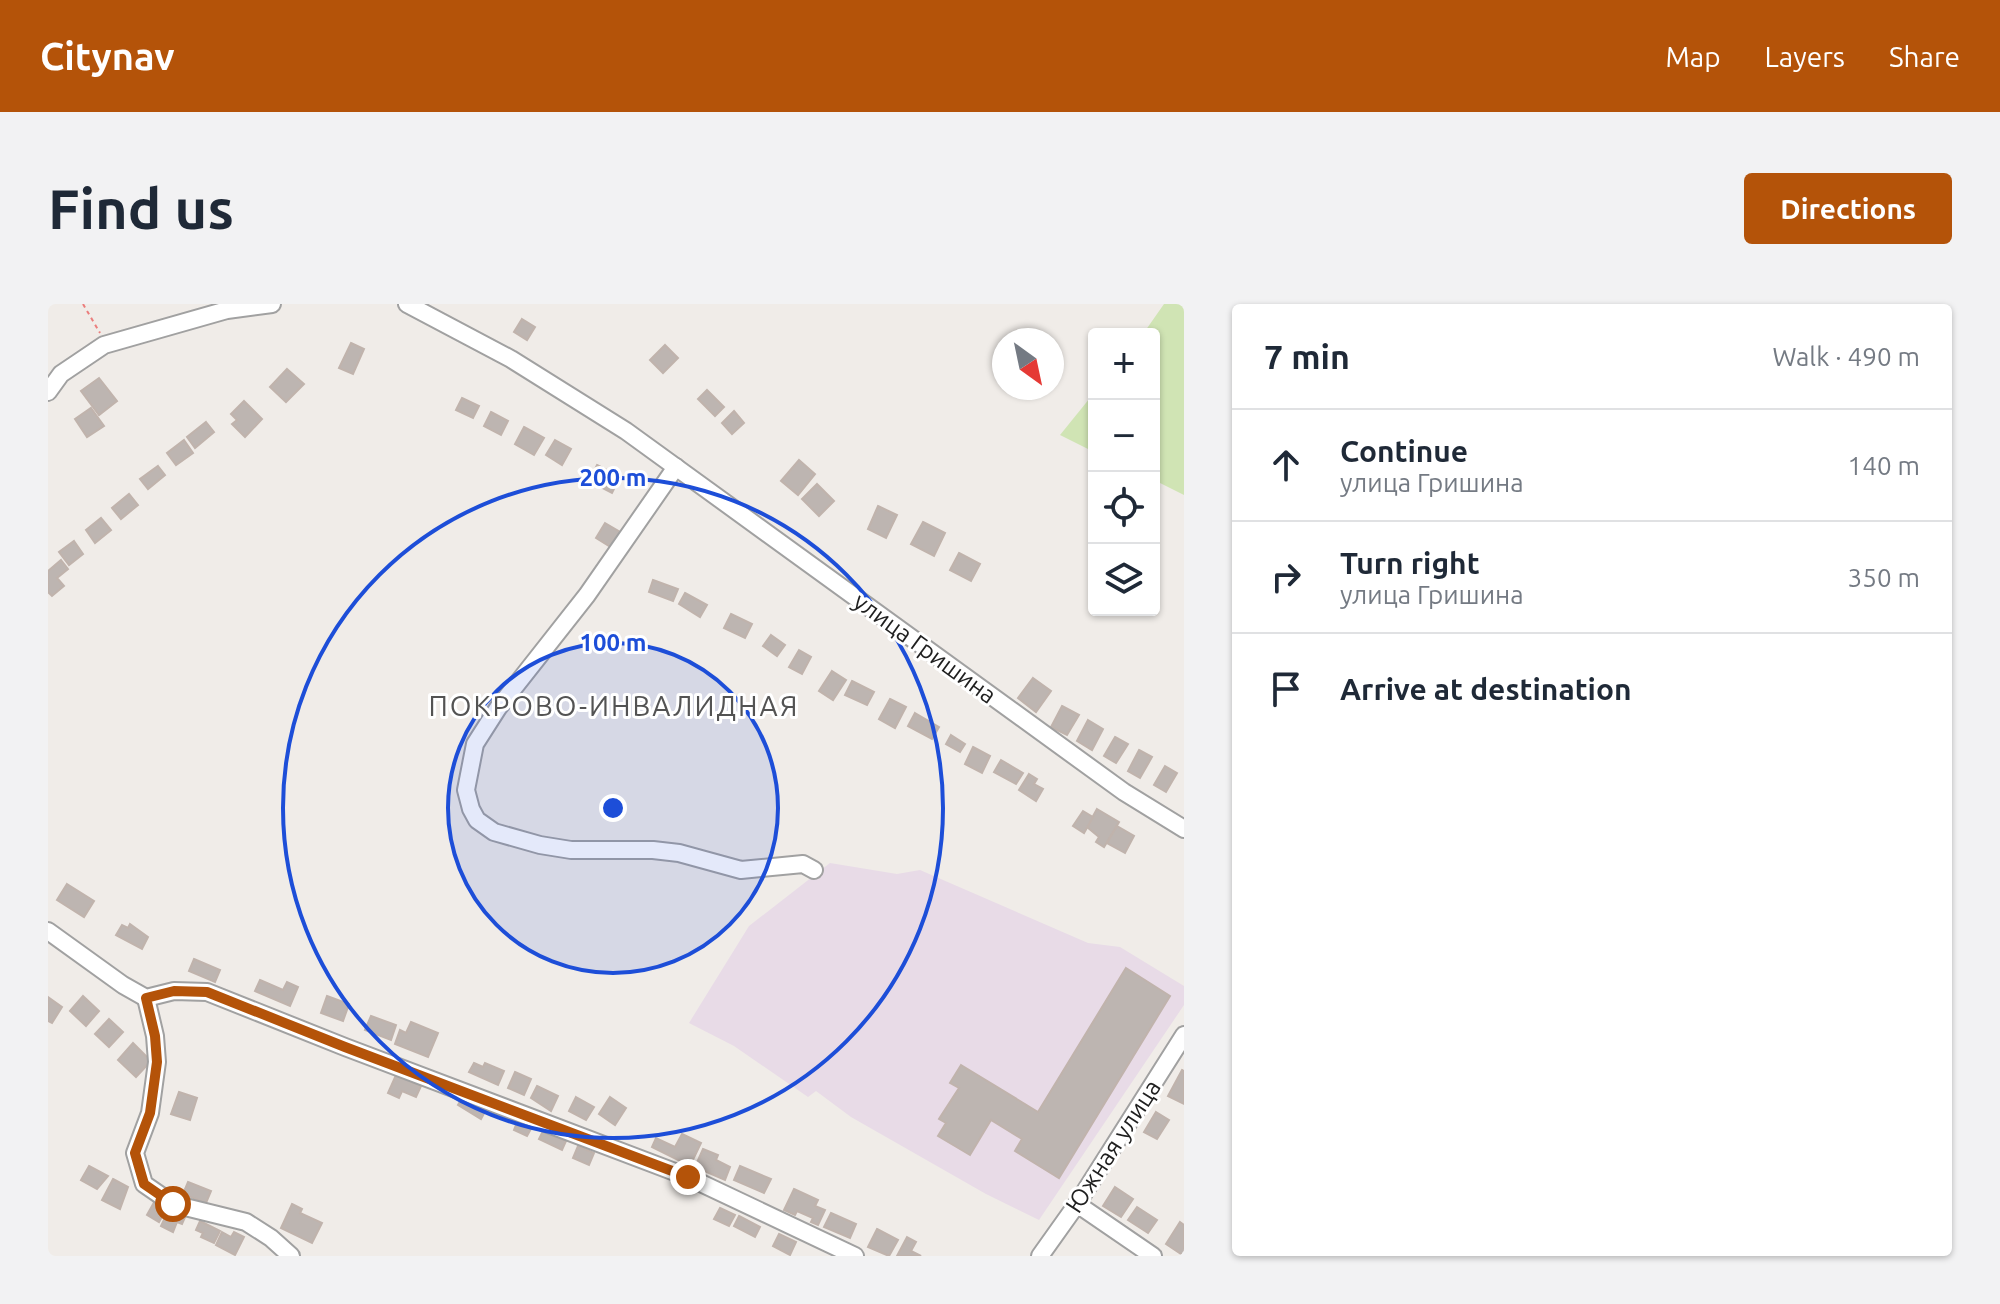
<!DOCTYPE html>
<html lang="en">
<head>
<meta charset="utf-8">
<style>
  :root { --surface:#fff; --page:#f2f2f3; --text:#1f2937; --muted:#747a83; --line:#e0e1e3; --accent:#b45309 }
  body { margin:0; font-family:Ubuntu,sans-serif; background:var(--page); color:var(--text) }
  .controls { position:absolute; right:24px; top:24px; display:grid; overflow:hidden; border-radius:8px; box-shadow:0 2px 6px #0004 }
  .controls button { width:72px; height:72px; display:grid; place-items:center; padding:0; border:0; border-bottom:2px solid var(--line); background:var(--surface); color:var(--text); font:40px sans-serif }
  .compass { position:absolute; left:944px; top:24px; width:72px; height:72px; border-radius:50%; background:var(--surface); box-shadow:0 2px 6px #0004; rotate:147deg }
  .stop { position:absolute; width:24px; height:24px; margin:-18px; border:6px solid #b45309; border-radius:50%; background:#fff }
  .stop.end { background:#b45309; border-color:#fff; box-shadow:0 2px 8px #0008 }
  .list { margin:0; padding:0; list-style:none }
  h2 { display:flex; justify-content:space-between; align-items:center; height:104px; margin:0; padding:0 32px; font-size:34px }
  h2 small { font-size:26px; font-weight:400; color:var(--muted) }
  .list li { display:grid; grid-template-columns:52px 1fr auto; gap:24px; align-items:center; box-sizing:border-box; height:112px; padding:0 32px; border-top:2px solid var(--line) }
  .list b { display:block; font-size:30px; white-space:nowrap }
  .list p { margin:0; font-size:26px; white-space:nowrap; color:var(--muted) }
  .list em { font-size:26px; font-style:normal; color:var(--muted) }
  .icon { flex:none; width:44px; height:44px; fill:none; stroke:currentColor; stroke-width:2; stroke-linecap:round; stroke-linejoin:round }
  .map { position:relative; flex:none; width:1136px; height:952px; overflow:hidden; border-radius:8px }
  header { display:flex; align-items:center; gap:48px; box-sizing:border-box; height:112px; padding:0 40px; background:var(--accent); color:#fff }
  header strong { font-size:38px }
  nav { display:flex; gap:44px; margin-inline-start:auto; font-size:28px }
  .intro { display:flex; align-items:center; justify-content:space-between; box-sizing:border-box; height:192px; padding:0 48px }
  h1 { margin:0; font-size:56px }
  .button { padding:20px 36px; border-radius:8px; background:var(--accent); color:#fff; font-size:28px; font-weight:700 }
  main { display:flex; gap:48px; padding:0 48px }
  aside { flex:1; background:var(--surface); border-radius:8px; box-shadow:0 2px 6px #0004 }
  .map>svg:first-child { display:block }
  .industrial { fill:#e8dbe7 }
  .grass { fill:#d0e4b4 }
  .building { fill:#bdb5b1; stroke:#c0b3ac; stroke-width:2 }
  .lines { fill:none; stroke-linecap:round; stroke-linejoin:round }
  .minor-casing { stroke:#a1a1a1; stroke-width:20 }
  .path { stroke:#eb7e7d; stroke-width:2; stroke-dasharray:4 4; stroke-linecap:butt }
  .minor { stroke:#fff; stroke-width:16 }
  .route { stroke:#b45309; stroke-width:10 }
  .ring { fill:none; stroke:#1d4ed8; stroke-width:4 }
  .labels { text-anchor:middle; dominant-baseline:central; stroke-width:6; stroke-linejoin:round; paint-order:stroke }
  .street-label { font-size:24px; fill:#202020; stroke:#fff }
  .quarter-label { font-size:28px; letter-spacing:2px; fill:#535353; stroke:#fff }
  .centre { fill:#1d4ed8; stroke:#fff; stroke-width:4 }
  .ring-label { font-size:24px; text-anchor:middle; font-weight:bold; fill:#1d4ed8; stroke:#fff; stroke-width:6; stroke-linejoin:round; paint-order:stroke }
</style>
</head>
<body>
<header>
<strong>Citynav</strong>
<nav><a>Map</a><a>Layers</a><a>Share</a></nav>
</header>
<div class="intro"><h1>Find us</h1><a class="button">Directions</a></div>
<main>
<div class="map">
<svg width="1136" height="952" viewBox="0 0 1136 952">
  <rect width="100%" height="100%" fill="#f0ece8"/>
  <path class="industrial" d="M782 559 849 570 872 566 1040 639 1072 643 1136 682V701L991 916 938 890 803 813 768 787 760 793 686 742 641 719 701 622Z"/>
  <g class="grass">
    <path d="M1116 0H1136V191L1106 176V30H1095Z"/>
    <path d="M1046 89V148L1012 131Z"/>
  </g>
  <g class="building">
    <path d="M474 15 487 23 479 36 466 28Z"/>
    <path d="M303 39 316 45 305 70 291 64Z"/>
    <path d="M617 41 630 54 615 69 602 56Z"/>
    <path d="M239 65 256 80 238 98 222 83Z"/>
    <path d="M51 74 69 97 51 111 33 87Z"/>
    <path d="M659 86 676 103 667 112 650 95Z"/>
    <path d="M414 94 431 102 425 114 408 106Z"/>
    <path d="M196 97 214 115 197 133 184 120 189 116 183 110Z"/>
    <path d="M43 104 56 122 39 133 27 115Z"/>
    <path d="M686 107 696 119 684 130 674 119Z"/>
    <path d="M443 108 460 117 453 131 436 122Z"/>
    <path d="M158 118 166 128 147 144 139 133Z"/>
    <path d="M476 123 496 134 486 151 467 140Z"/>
    <path d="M136 136 145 149 128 161 119 149Z"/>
    <path d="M507 136 523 145 514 161 498 151Z"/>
    <path d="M751 156 767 170 750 191 733 177Z"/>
    <path d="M549 161 572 173 564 189 541 177Z"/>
    <path d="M110 162 117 171 100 185 92 175Z"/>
    <path d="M769 180 786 197 771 212 754 195Z"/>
    <path d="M81 190 90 201 73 215 64 204Z"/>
    <path d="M830 202 849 211 838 234 820 225Z"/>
    <path d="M53 214 63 226 47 239 38 226Z"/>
    <path d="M875 218 897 229 886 252 863 240Z"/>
    <path d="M557 219 574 229 564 244 548 234Z"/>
    <path d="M26 237 35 250 21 261 11 248Z"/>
    <path d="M911 249 932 260 923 277 902 266Z"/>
    <path d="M13 256 20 265 9 274 16 282 4 292 0 288V267Z"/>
    <path d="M605 276 630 285 625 297 601 288Z"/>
    <path d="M637 289 659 301 652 313 631 300Z"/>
    <path d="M683 310 704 320 697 334 676 324Z"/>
    <path d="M723 331 737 341 729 352 715 342Z"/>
    <path d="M751 346 763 353 754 370 741 363Z"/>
    <path d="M784 367 798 376 785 396 771 387Z"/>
    <path d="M985 374 1003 387 988 408 970 394Z"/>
    <path d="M804 377 826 388 819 401 797 391Z"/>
    <path d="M842 395 858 403 847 424 831 415Z"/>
    <path d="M1014 402 1031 411 1019 431 1003 423Z"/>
    <path d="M867 409 891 423 884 435 860 422Z"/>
    <path d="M1040 416 1055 425 1044 446 1029 437Z"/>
    <path d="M903 431 917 440 912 448 898 440Z"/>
    <path d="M1067 433 1080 440 1068 459 1056 452Z"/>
    <path d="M925 443 942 452 934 469 917 460Z"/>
    <path d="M1091 446 1104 453 1092 474 1080 467Z"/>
    <path d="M953 456 975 469 968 480 946 468Z"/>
    <path d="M1117 462 1129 469 1118 488 1106 481Z"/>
    <path d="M981 470 989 475 986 480 995 485 988 497 971 486Z"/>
    <path d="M1049 505 1071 518 1056 543 1048 538 1051 533 1039 523Z"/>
    <path d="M1035 507 1045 513 1036 529 1025 522Z"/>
    <path d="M1069 522 1086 532 1077 549 1059 539Z"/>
    <path d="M19 580 46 597 36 613 9 596Z"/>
    <path d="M82 620 100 633 94 645 68 631 74 621 80 624Z"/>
    <path d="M146 655 172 666 167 678 141 667Z"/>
    <path d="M1078 664 1122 692 1011 874 967 847 974 835 943 816 922 851 890 832 898 819 891 815 911 784 902 779 913 761 990 808Z"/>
    <path d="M212 676 235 686 239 678 250 683 242 702 207 687Z"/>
    <path d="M35 692 51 707 38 722 22 707Z"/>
    <path d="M279 692 301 700 295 717 273 709Z"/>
    <path d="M0 693 14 703 4 719 0 717Z"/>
    <path d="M323 712 348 721 343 736 317 726Z"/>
    <path d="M61 715 75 728 61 743 47 730Z"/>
    <path d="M363 718 390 729 380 753 347 740 352 726 358 729Z"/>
    <path d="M85 739 103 757 88 773 70 756Z"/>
    <path d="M426 759 435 763 437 759 456 767 450 781 421 768Z"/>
    <path d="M1134 766 1136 767V800L1120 792Z"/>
    <path d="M467 768 483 775 476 791 460 784Z"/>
    <path d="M348 771 373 782 368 793 354 787 351 794 340 789Z"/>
    <path d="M489 782 510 792 503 807 483 794Z"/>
    <path d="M418 787 441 800 433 815 410 801Z"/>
    <path d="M131 788 149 794 142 816 123 810Z"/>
    <path d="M528 793 546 803 538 816 521 807Z"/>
    <path d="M562 793 578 804 567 821 551 810Z"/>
    <path d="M1108 808 1121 816 1109 835 1096 828Z"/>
    <path d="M470 816 484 823 479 832 466 826Z"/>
    <path d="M495 827 518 837 514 846 491 835Z"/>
    <path d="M634 830 653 839 642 862 604 843 608 834 627 843Z"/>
    <path d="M530 842 546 849 541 861 525 854Z"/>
    <path d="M655 845 670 851 668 856 682 863 677 876 647 863Z"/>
    <path d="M41 862 60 872 49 885 33 876Z"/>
    <path d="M692 862 723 875 716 889 686 876Z"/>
    <path d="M65 875 80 883 72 905 54 896Z"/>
    <path d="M140 878 163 887 158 899 135 890Z"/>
    <path d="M1067 883 1085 895 1073 913 1055 902Z"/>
    <path d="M746 885 770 896 767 902 777 906 770 921 763 918 765 914 749 907 747 911 736 906Z"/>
    <path d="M108 895 120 902 111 918 99 911Z"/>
    <path d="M244 900 254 905 252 909 274 919 264 939 233 924Z"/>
    <path d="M122 903 138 911 134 920 129 918 125 928 113 922Z"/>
    <path d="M1089 903 1109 916 1100 929 1080 916Z"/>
    <path d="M672 904 687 911 681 922 666 915Z"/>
    <path d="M783 909 808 920 802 934 776 923Z"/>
    <path d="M691 912 712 923 707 933 686 922Z"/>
    <path d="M152 917 172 927 166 939 153 933 155 929 148 926Z"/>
    <path d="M1132 918 1136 921V952L1118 940Z"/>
    <path d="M829 925 850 936 841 952 820 943Z"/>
    <path d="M174 928 183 933 186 928 196 933 187 951 168 941Z"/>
    <path d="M731 930 748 938 742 951 725 942Z"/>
    <path d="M859 933 868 938 863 947 873 952H849Z"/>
  </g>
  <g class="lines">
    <defs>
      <g id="minor">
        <path d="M359 0 463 55 578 127 1076 488 1136 525"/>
        <path d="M0 88 13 70 56 41 179 6 224 0"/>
        <path d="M628 163 539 291 450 404 427 440 418 486 423 505 429 516 446 528 492 541 523 546H605L631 549 693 566 755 560 766 566"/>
        <path d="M0 627 75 681 98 694 126 687 159 688 297 743 640 873 807 952"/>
        <path d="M98 694 107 732 109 758 102 809 87 849 96 880 125 900 198 918 223 934 243 952"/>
        <path d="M1029 900 1105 952"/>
        <path d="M992 952 1029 900 1136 731"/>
      </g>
    </defs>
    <use href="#minor" class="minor-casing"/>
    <path class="path" d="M35 0 52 29"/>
    <use href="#minor" class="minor"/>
  </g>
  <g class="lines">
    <path class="route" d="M125 900 96 880 87 849 102 809 109 758 107 732 98 694 126 687 159 688 297 743 640 873"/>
  </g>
  <circle cx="565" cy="504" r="165" fill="#1d4ed8" fill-opacity=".12"/>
  <g class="ring">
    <circle cx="565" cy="504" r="165"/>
    <circle cx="565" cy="504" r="330"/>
  </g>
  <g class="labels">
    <g class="street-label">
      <text transform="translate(877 344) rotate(36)">улица Гришина</text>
      <text transform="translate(1065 842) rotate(-57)">Южная улица</text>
    </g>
    <g class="quarter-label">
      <text x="566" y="401">ПОКРОВО-ИНВАЛИДНАЯ</text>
    </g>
  </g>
  <circle cx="565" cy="504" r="12" class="centre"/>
  <g class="ring-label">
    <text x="565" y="182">200 m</text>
    <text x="565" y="347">100 m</text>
  </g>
</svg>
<div class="controls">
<button>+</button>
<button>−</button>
<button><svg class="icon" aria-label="locate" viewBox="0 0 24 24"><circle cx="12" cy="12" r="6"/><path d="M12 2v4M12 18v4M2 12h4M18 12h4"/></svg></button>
<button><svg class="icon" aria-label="layers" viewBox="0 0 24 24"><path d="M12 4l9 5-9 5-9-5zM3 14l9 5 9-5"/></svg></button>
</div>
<svg class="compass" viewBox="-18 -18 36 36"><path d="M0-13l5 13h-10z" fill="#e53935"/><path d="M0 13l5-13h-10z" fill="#747a83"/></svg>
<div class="stop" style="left:125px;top:900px"></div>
<div class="stop end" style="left:640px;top:873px"></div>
</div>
<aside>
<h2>7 min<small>Walk · 490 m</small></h2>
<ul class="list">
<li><svg class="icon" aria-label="ahead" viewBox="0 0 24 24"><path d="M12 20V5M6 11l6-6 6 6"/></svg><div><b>Continue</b><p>улица Гришина</p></div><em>140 m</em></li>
<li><svg class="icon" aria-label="right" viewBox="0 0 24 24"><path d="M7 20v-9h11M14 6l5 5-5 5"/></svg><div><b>Turn right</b><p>улица Гришина</p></div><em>350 m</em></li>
<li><svg class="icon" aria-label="arrive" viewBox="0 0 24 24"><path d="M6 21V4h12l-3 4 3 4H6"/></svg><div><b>Arrive at destination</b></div></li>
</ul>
</aside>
</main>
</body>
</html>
